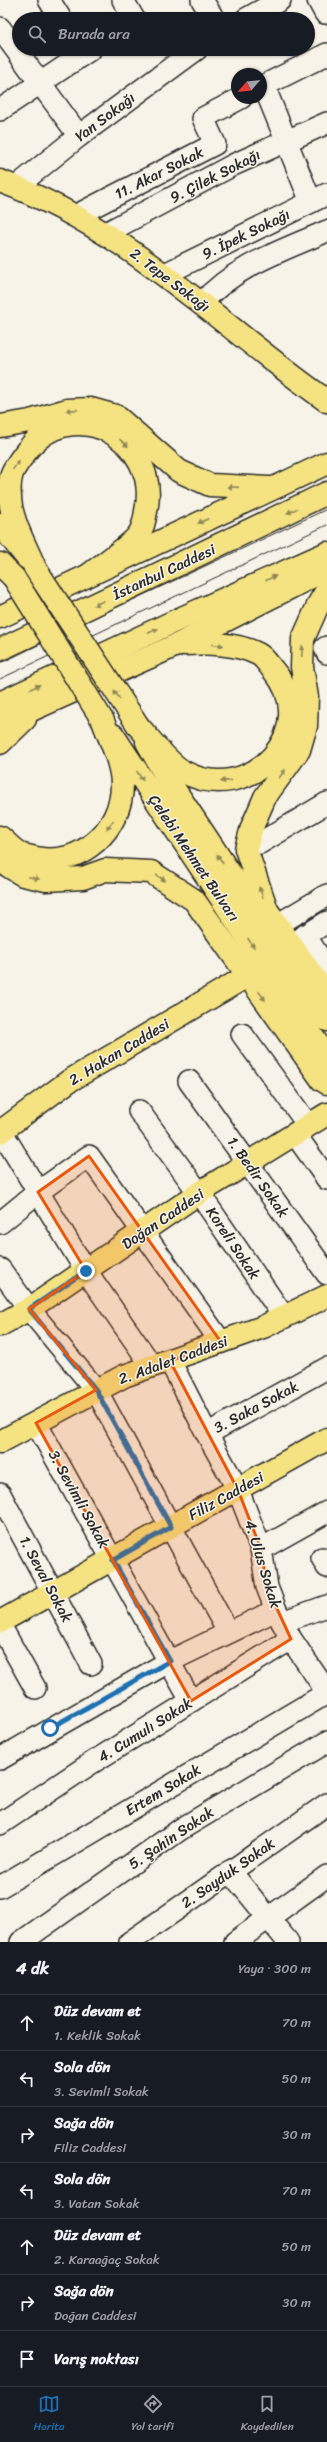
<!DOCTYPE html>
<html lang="tr">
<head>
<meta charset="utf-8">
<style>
  :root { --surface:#171b24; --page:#20242c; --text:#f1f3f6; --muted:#9ea1a6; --line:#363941; --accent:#1f6fb2 }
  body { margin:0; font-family:Sriracha,sans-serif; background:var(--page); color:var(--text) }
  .compass { position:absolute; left:231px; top:68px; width:36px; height:36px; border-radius:50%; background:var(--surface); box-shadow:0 1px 3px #0004; rotate:242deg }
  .stop { position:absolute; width:12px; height:12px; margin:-9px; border:3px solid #1f6fb2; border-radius:50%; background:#fff }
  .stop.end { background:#1f6fb2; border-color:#fff; box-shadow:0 1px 4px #0008 }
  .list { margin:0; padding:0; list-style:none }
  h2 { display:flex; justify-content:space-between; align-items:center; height:52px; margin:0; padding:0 16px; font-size:17px }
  h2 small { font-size:13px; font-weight:400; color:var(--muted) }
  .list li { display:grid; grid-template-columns:26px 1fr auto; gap:12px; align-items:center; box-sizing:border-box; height:56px; padding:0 16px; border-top:1px solid var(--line) }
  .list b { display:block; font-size:15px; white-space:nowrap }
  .list p { margin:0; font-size:13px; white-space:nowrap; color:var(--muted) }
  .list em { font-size:13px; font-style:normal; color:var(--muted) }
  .icon { flex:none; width:22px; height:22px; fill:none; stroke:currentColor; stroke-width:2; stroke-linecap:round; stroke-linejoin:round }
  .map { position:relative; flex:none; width:327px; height:1942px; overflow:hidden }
  .search { position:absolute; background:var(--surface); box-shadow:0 1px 3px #0004; left:12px; right:12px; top:12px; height:44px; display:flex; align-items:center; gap:10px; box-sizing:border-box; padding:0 14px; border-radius:22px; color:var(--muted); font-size:15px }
  .sheet { height:444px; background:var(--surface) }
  nav { display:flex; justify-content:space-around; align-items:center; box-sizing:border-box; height:56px; border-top:1px solid var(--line); background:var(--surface); font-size:11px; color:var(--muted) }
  nav a { display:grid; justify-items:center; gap:2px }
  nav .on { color:var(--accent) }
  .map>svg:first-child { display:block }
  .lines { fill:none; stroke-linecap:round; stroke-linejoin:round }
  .minor-casing { stroke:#2b2b2b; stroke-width:24 }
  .major-casing { stroke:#2b2b2b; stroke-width:25 }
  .highway-casing { stroke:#2b2b2b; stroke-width:25 }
  .minor { stroke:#f7f3e8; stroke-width:21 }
  .major { stroke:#f5e382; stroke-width:22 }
  .highway { stroke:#f5e382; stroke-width:22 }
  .tram { stroke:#2b2b2b; stroke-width:1 }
  .major-bridge-casing { stroke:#2b2b2b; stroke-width:25; stroke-linecap:butt }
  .major-bridge { stroke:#f5e382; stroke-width:22 }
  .oneway { fill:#908756 }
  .route { stroke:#1f6fb2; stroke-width:5 }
  .marked { fill:#e8590c; fill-opacity:0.2; stroke:#e8590c; stroke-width:3; stroke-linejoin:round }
  .labels { text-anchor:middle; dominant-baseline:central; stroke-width:3; stroke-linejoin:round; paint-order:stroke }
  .street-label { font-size:15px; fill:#2b2b2b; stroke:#f7f3e8 }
</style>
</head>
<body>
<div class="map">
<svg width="327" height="1942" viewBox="0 0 327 1942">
  <rect width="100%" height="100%" fill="#f7f3e8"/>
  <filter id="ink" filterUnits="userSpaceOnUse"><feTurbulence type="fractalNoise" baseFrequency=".025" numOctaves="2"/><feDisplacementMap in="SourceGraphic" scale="8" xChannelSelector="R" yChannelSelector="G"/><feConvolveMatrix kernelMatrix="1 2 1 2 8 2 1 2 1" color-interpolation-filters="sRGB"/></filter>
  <g filter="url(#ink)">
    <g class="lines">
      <defs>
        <g id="minor">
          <path d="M49 0 61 19"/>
          <path d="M123 0 134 19"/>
          <path d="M202 0 214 19"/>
          <path d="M318 0 325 13"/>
          <path d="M246 19 280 0"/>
          <path d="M0 28 79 136"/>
          <path d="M264 86 311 202"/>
          <path d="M261 87 327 54"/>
          <path d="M0 110 91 49"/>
          <path d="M16 187 79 136 197 49"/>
          <path d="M77 215 215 144 203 118 241 98"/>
          <path d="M106 233 233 165 327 123"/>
          <path d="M165 274 327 194"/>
          <path d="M202 303C234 266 284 250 327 231"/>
          <path d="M327 647 325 648 327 653"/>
          <path d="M260 843 327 803"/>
          <path d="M282 922 327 895"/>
          <path d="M305 935 327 969"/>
          <path d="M294 943 327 922"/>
          <path d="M242 1034 308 1125"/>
          <path d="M189 1081 327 1274"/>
          <path d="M139 1111 199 1193 284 1317"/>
          <path d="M0 1129 86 1271 152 1366"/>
          <path d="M295 1134 327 1179"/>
          <path d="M0 1223 38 1192 89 1156 221 1342"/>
          <path d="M0 1269 29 1309 96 1390 228 1632"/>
          <path d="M170 1361 207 1434 238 1490 261 1549 267 1587 276 1610 291 1639 327 1692"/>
          <path d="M36 1423 191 1701"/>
          <path d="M207 1434 327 1368"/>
          <path d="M0 1494 91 1664"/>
          <path d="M261 1549 327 1512"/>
          <path d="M322 1558 327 1567"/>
          <path d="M282 1622 327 1606"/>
          <path d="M0 1625 35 1688"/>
          <path d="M0 1759 170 1661 276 1610"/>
          <path d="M0 1824 90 1764 291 1639"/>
          <path d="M230 1871 288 1942"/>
          <path d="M0 1887 327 1693"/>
          <path d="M21 1942 181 1829 327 1742"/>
          <path d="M130 1942 327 1804"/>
          <path d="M235 1942 327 1876"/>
        </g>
        <g id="major">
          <path d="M0 181C131 230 216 323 327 401"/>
          <path d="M0 524 27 558"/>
          <path d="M113 735 327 1058"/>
          <path d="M147 742 167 778 327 1020"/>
          <path d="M0 1132 69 1081 242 979"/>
          <path d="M0 1325 29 1309 199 1193 327 1114"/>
          <path d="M0 1442 124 1376 263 1327 327 1296"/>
          <path d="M0 1622 327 1439"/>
        </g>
        <g id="highway">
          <path d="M326 400 327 401"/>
          <path d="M0 426 30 421 67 410 91 409 116 416 179 471 210 485 269 488"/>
          <path d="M0 564 14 578"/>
          <path d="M35 568C26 546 11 521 10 497 8 475 13 469 25 453 71 390 162 439 146 511 145 518 143 528 139 534 133 544 101 565 90 574"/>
          <path d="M327 590 319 603 303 639 302 667 307 697 306 726 299 750 265 797 252 827 246 849 267 910 327 996"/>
          <path d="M0 617 327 463"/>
          <path d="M0 650 327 493"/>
          <path d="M0 703 175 621 327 553"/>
          <path d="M0 724 179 644 327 569"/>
          <path d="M139 727C151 740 169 764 184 772 251 808 324 728 273 670 269 665 264 657 258 654 237 643 208 643 184 644"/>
          <path d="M0 743 25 719"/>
          <path d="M0 837C6 842 12 849 19 853 23 856 31 856 36 858 80 868 122 829 122 785 122 764 110 740 103 721"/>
          <path d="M0 861 23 875 46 880 83 878 105 870 151 872 194 900 322 1080 327 1083"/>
        </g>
      </defs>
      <use href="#minor" class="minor-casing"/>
      <use href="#major" class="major-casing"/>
      <use href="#highway" class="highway-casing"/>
      <use href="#minor" class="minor"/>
      <use href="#major" class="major"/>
      <use href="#highway" class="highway"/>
      <g class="tram">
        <path d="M0 662 327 509"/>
        <path d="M0 679 327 525"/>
      </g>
      <defs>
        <g id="major-bridge">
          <path d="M35 568 139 727"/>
          <path d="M14 578 103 721"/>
        </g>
      </defs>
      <use href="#major-bridge" class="major-bridge-casing"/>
      <use href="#major-bridge" class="major-bridge"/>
    </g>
    <defs><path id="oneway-solid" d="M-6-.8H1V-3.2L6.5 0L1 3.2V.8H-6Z"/></defs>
    <g class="oneway">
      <use href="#oneway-solid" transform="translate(72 410) rotate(176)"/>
      <use href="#oneway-solid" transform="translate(124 443) rotate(40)"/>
      <use href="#oneway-solid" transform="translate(16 465) rotate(-54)"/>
      <use href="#oneway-solid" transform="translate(233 487) rotate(-176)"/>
      <use href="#oneway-solid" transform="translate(292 511) rotate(154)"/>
      <use href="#oneway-solid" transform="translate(203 521) rotate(155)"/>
      <use href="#oneway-solid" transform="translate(271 578) rotate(-24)"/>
      <use href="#oneway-solid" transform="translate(99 603) rotate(154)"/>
      <use href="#oneway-solid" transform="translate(153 631) rotate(-25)"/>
      <use href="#oneway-solid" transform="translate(218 645) rotate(5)"/>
      <use href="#oneway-solid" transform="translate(302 651) rotate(-88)"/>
      <use href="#oneway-solid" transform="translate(35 687) rotate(-25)"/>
      <use href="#oneway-solid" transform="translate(117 695) rotate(-123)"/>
      <use href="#oneway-solid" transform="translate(282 774) rotate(-54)"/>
      <use href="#oneway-solid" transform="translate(140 776) rotate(56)"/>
      <use href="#oneway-solid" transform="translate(226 781) rotate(174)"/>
      <use href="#oneway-solid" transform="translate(110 825) rotate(125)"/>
      <use href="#oneway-solid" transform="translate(220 859) rotate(-123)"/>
      <use href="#oneway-solid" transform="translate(34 878) rotate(12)"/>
      <use href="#oneway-solid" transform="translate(161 878) rotate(33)"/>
      <use href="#oneway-solid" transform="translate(261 892) rotate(-110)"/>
      <use href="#oneway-solid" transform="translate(251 943) rotate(56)"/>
      <use href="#oneway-solid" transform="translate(262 996) rotate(54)"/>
    </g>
  </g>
  <g class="lines" filter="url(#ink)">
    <path class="route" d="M50 1728 170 1661 113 1560 171 1527 96 1390 29 1309 86 1271"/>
  </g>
  <path class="marked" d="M89 1156 221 1342 170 1361 238 1490 261 1549 267 1587 291 1639 191 1701 36 1423 96 1390 29 1309 86 1271 38 1192Z"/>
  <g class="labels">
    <g class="street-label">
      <text transform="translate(105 117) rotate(-37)">Yan Sokağı</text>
      <text transform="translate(159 173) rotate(-27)">11. Akar Sokak</text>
      <text transform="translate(215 176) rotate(-27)">9. Çilek Sokağı</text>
      <text transform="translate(246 234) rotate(-26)">9. İpek Sokağı</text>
      <text transform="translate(170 280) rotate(37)">2. Tepe Sokağı</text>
      <text transform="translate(164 572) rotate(-25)">İstanbul Caddesi</text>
      <text transform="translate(194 858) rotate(56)">Çelebi Mehmet Bulvarı</text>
      <text transform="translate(119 1052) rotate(-31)">2. Hakan Caddesi</text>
      <text transform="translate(258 1177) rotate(55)">1. Bedir Sokak</text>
      <text transform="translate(163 1219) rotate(-34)">Doğan Caddesi</text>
      <text transform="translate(233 1243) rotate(56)">Koreli Sokak</text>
      <text transform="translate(173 1360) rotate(-20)">2. Adalet Caddesi</text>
      <text transform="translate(256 1407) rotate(-28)">3. Saka Sokak</text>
      <text transform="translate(226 1496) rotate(-29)">Filiz Caddesi</text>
      <text transform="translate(79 1499) rotate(61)">3. Sevimli Sokak</text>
      <text transform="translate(263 1564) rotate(73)">4. Ulus Sokak</text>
      <text transform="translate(46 1579) rotate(62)">1. Seval Sokak</text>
      <text transform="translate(145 1730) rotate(-32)">4. Cumulı Sokak</text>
      <text transform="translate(163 1790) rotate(-31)">Ertem Sokak</text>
      <text transform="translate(171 1838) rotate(-34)">5. Şahin Sokak</text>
      <text transform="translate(228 1873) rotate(-35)">2. Sayduk Sokak</text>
    </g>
  </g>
</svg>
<svg class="compass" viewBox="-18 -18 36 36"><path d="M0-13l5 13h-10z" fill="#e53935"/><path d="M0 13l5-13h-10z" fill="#9ea1a6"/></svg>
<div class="stop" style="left:50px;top:1728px"></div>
<div class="stop end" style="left:86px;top:1271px"></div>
<div class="search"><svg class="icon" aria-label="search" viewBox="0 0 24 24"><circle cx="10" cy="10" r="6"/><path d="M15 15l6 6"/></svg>Burada ara</div>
</div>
<section class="sheet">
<h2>4 dk<small>Yaya · 300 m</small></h2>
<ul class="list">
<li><svg class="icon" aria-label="ahead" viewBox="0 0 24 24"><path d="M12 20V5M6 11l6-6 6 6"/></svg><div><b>Düz devam et</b><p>1. Keklik Sokak</p></div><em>70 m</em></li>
<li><svg class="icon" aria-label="left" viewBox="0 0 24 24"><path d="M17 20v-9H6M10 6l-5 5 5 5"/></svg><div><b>Sola dön</b><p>3. Sevimli Sokak</p></div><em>50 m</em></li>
<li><svg class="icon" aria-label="right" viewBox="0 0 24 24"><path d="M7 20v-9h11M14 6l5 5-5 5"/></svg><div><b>Sağa dön</b><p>Filiz Caddesi</p></div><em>30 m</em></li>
<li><svg class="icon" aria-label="left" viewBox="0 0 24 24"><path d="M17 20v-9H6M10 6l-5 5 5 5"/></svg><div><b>Sola dön</b><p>3. Vatan Sokak</p></div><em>70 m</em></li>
<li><svg class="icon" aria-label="ahead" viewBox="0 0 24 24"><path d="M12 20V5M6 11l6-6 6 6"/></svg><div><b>Düz devam et</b><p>2. Karaağaç Sokak</p></div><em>50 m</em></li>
<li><svg class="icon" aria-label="right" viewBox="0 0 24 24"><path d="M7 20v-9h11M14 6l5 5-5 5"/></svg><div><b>Sağa dön</b><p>Doğan Caddesi</p></div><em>30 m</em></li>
<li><svg class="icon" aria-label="arrive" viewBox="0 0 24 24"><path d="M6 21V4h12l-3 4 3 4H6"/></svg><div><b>Varış noktası</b></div></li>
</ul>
</section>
<nav>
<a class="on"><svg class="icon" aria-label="map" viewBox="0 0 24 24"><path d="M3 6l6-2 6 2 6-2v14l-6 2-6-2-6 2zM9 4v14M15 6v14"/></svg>Harita</a>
<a><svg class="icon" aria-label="directions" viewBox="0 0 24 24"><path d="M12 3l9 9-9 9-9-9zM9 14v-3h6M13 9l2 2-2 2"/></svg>Yol tarifi</a>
<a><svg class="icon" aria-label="saved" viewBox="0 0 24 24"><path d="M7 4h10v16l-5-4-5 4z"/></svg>Kaydedilen</a>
</nav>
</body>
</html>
